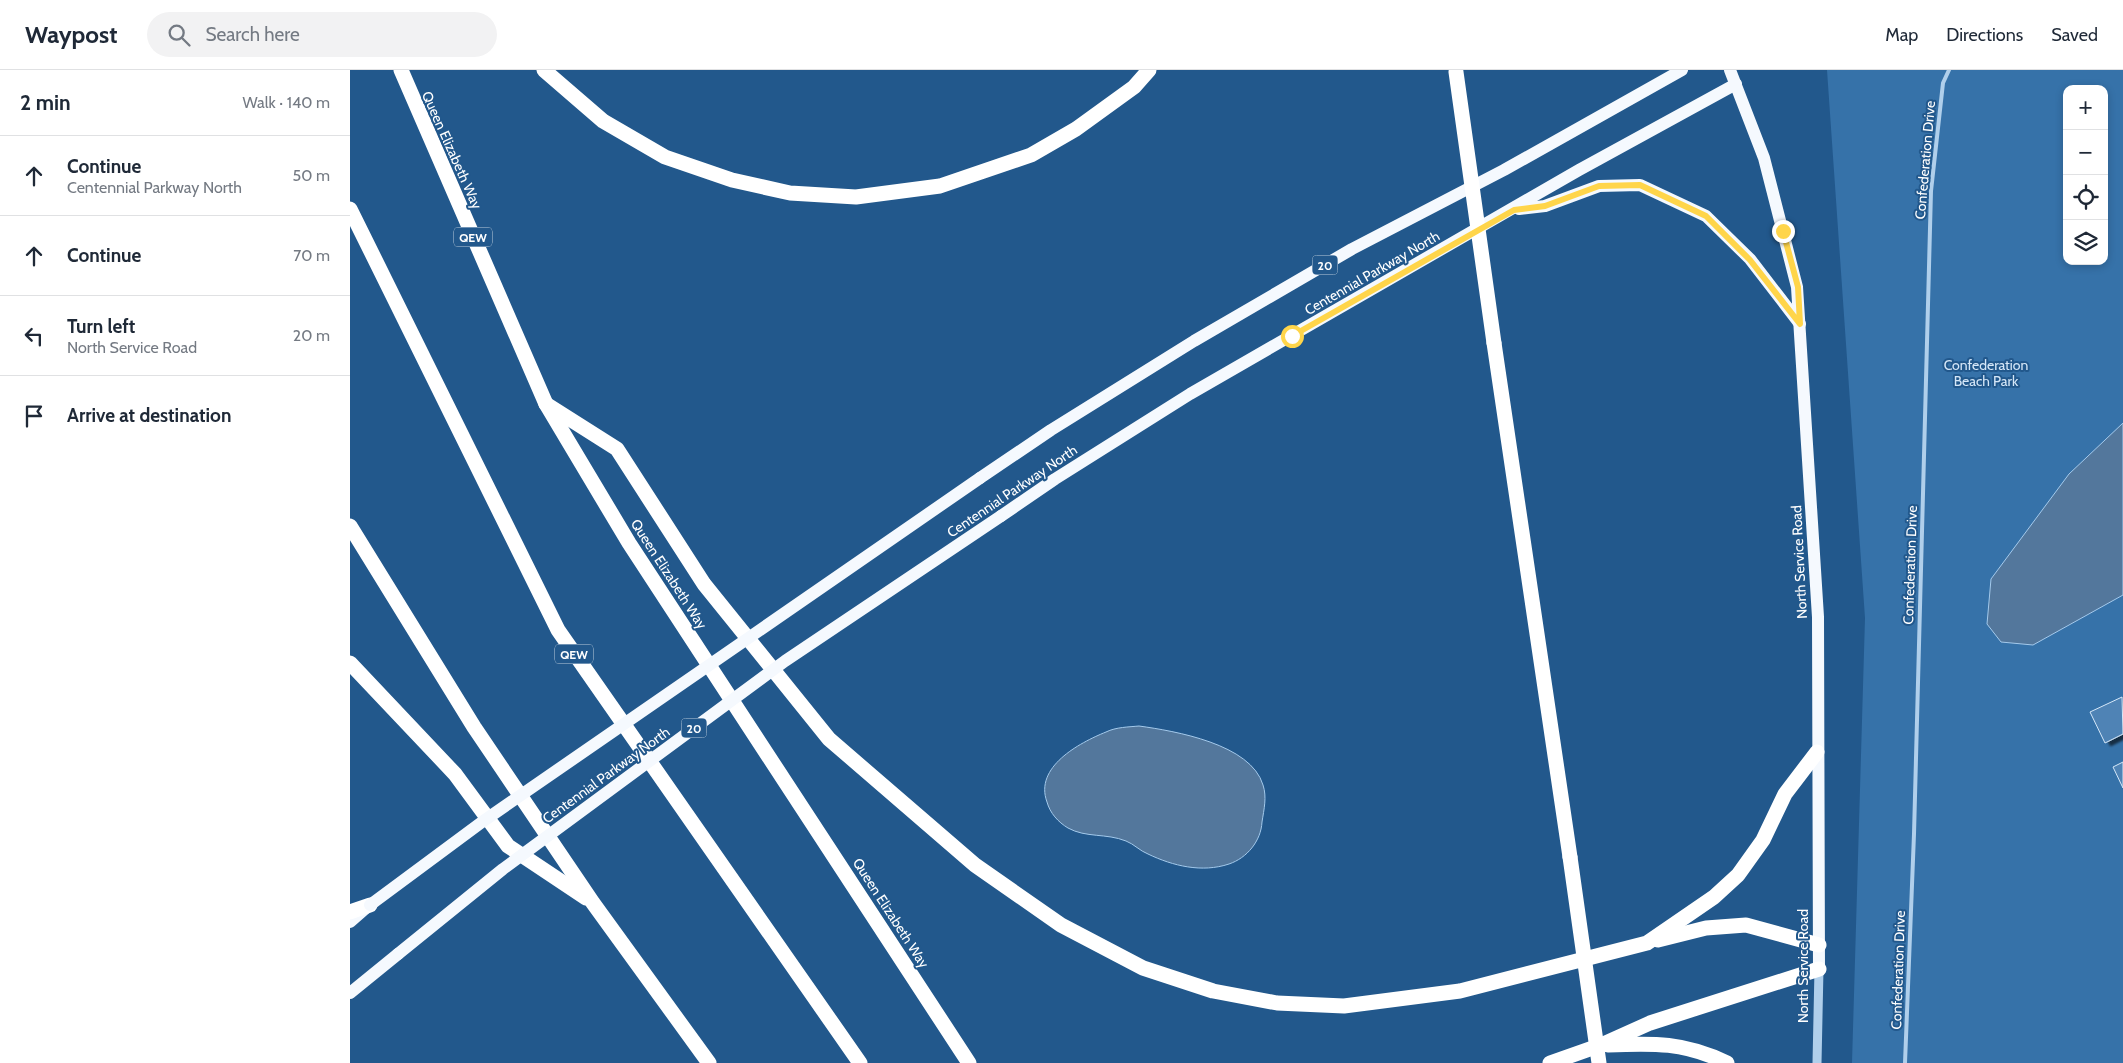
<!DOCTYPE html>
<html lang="en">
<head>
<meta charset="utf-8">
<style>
  :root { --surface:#fff; --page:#f2f2f3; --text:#1f2937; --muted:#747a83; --line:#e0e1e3 }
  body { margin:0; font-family:Cabin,sans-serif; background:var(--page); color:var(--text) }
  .controls { position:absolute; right:15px; top:15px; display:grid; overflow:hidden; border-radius:10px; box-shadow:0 2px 8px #0003 }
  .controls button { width:45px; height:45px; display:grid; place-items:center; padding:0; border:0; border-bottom:1px solid var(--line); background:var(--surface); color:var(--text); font:25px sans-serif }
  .stop { position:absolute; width:15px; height:15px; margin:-11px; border:4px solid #ffd54a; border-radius:50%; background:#fff }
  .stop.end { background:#ffd54a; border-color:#fff; box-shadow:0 1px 5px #0008 }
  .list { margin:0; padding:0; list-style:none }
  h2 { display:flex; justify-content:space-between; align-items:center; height:65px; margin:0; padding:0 20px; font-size:21px }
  h2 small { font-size:16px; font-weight:400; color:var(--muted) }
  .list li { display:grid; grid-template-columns:32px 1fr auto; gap:15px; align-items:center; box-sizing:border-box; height:80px; padding:0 20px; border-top:1px solid var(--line) }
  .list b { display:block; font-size:19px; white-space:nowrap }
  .list p { margin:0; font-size:16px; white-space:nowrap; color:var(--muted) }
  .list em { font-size:16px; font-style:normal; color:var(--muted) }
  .icon { flex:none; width:28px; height:28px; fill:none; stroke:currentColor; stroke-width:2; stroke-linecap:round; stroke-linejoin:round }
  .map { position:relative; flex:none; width:1773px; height:993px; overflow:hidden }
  header { display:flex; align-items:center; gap:30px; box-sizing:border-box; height:70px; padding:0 25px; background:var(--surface); border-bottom:1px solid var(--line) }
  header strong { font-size:24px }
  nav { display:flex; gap:28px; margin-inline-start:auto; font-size:18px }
  .search { width:350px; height:45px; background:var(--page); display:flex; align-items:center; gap:12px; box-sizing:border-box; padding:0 18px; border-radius:28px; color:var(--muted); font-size:19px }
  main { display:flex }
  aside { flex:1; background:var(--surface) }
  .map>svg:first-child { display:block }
  .green { fill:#3672a9; fill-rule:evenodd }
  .water { fill:#53779c; stroke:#a4caec }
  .building { fill:#4f83b5; stroke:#d5e7f8; filter:url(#shadow) }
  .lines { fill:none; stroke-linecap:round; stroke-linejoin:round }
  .service { stroke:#b0cfeb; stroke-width:4 }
  .tertiary { stroke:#b0cfeb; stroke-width:9 }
  .primary { stroke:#f5f9fe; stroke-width:12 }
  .motorway { stroke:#fff; stroke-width:15 }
  .primary-bridge { stroke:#f5f9fe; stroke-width:12 }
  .motorway-bridge { stroke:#fff; stroke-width:15 }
  .route { stroke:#ffd54a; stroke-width:6 }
  .labels { text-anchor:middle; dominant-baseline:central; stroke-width:4; stroke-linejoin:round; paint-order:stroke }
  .shield { fill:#22588c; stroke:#bdcddc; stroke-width:1 }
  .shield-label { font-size:12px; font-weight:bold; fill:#fff }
  .street-label { font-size:14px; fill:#fff; stroke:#22588c }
  .park-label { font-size:14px; fill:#d5e7f8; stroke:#22588c }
</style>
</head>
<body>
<header>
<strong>Waypost</strong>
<div class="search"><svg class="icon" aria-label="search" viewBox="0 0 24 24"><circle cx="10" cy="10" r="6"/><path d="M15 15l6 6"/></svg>Search here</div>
<nav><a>Map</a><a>Directions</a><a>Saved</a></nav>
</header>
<main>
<aside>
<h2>2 min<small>Walk · 140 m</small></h2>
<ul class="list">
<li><svg class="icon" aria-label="ahead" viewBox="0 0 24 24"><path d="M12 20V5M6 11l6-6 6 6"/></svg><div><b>Continue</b><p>Centennial Parkway North</p></div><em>50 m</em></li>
<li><svg class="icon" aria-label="ahead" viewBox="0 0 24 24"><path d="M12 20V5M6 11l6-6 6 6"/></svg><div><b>Continue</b></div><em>70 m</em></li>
<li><svg class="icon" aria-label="left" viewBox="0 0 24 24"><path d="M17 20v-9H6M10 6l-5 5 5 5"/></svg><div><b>Turn left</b><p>North Service Road</p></div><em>20 m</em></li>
<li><svg class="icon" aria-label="arrive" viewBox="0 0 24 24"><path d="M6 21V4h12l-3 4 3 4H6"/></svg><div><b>Arrive at destination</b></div></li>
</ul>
</aside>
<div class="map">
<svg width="1773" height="993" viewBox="0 0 1773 993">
  <defs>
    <filter id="shadow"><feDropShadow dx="5.5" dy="3" stdDeviation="1" flood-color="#0009"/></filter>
  </defs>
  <rect width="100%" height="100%" fill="#22588c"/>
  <path class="green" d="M1477 0H1773V993H1502L1515 548ZM1717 19H1754V191H1717Z"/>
  <g class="water">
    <path d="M1773 353V525L1683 575 1651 572 1637 554 1641 509 1719 404Z"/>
    <path d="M789 656C825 661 901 674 913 715 917 727 914 739 912 752 911 771 897 788 879 794 852 803 823 796 798 784 790 781 784 774 776 771 756 763 736 768 718 758 708 752 700 743 697 732 684 697 729 673 756 662 766 657 779 657 789 656Z"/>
  </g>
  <g class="building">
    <path d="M1772 627 1773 664 1755 673 1740 642Z"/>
    <path d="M1773 692V718L1763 697Z"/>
  </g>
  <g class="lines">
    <path class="service" d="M1555 993 1564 764 1581 121 1593 13 1599 0"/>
    <path class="tertiary" d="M1467 993 1469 899"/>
    <g class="primary">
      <path d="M1380 0 1414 88 1447 217 1468 547 1469 899"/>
      <path d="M1169 139 1195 136 1249 116 1290 115 1356 146 1400 189 1450 254"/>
      <path d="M630 408 701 360 844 271 1002 179 1154 100 1332 0"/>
      <path d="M651 446 705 409 840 324 1229 100 1386 14"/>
      <path d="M0 852 16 838"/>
      <path d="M0 923 48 884"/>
    </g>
    <g class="motorway">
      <path d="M51 0 196 334 279 473 619 993"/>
      <path d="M194 0 253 51 315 87 382 110 440 123 506 127 590 116 681 85 726 59 784 17 799 0"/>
      <path d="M0 139 208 560 510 993"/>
      <path d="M1144 273 1220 787"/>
      <path d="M196 334 267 379 354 514 479 669 625 795 711 855 793 898 863 921 927 933 994 936 1110 921 1297 873 1364 827 1388 805 1413 770 1435 724 1467 682"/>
      <path d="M0 456 124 657 243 833 359 993"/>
      <path d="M0 593 105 704 158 776 236 828"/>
      <path d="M0 842 20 835"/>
      <path d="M1308 870 1356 858 1396 855 1469 875"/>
      <path d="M1258 975C1303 973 1335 972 1377 993"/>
      <path d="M1200 993 1251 975 1300 953 1469 899"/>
    </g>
    <g class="primary-bridge">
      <path d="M20 835 132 752 630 408"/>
      <path d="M48 884 153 799 435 591 651 446"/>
    </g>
    <g class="motorway-bridge">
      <path d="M1106 2 1144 273"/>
      <path d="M1220 787 1249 993"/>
    </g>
  </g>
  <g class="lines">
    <path class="route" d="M942 266 1164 140 1195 136 1249 116 1290 115 1356 146 1400 190 1450 254 1448 217 1433 161"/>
  </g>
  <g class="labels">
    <g class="shield">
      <rect x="104" y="157.5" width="38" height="19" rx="4"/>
      <rect x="962.5" y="185.5" width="25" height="19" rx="4"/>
      <rect x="205" y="574.5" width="38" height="19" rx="4"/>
      <rect x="331.5" y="648.5" width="25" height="19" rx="4"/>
    </g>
    <g class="shield-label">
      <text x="123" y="167">QEW</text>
      <text x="975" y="195">20</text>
      <text x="224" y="584">QEW</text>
      <text x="344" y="658">20</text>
    </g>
    <g class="street-label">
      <text transform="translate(102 80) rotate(66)">Queen Elizabeth Way</text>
      <text transform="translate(1575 90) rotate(-85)">Confederation Drive</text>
      <text transform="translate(1022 203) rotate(-30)">Centennial Parkway North</text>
      <text transform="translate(662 421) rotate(-34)">Centennial Parkway North</text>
      <text transform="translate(1449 492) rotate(-93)">North Service Road</text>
      <text transform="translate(1560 495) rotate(-88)">Confederation Drive</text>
      <text transform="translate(319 504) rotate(57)">Queen Elizabeth Way</text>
      <text transform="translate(256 705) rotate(-36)">Centennial Parkway North</text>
      <text transform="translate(541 843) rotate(57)">Queen Elizabeth Way</text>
      <text transform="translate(1453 896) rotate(-90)">North Service Road</text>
      <text transform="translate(1548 900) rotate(-88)">Confederation Drive</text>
    </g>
    <g class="park-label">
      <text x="1636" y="295">Confederation<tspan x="1636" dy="16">Beach Park</tspan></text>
    </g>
  </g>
</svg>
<div class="controls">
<button>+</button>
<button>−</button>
<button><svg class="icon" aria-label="locate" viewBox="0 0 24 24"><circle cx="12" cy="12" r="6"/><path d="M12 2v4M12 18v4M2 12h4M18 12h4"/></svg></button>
<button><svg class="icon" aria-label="layers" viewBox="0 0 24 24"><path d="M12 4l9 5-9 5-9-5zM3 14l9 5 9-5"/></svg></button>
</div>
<div class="stop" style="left:942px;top:266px"></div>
<div class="stop end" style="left:1433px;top:161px"></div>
</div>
</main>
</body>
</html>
